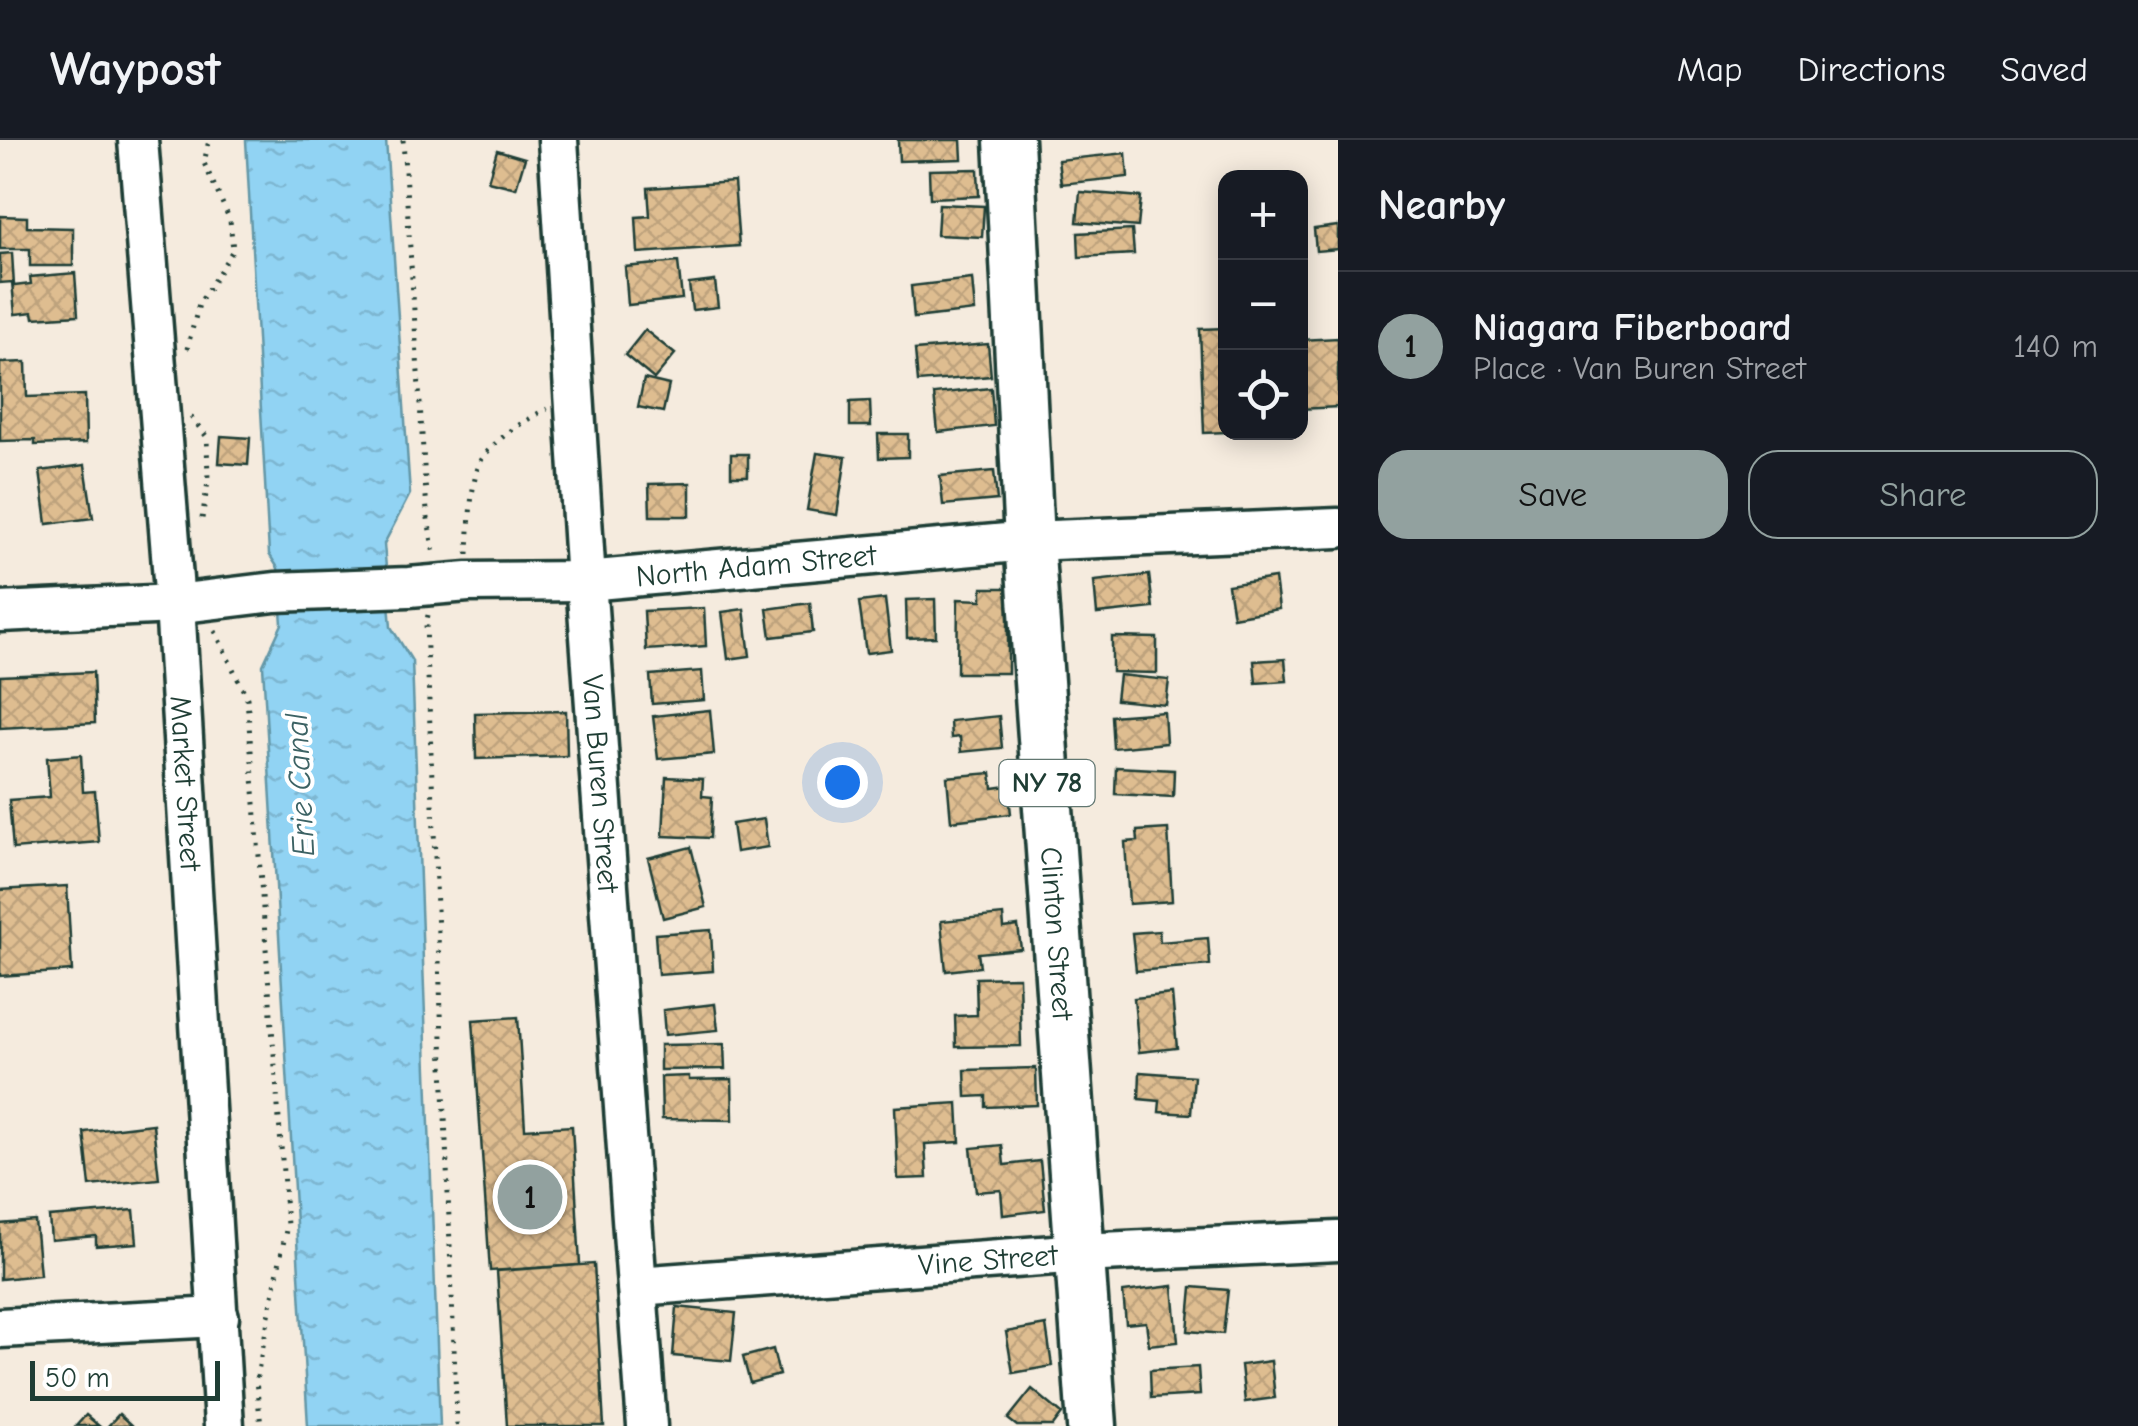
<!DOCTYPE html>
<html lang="en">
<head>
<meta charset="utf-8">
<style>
  :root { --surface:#171b24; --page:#20242c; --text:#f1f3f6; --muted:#9ea1a6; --line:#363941; --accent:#92a19f }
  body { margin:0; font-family:"Comic Neue",sans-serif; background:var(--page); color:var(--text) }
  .controls { position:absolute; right:30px; top:30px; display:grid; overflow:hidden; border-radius:20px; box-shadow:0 5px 25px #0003 }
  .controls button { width:90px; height:90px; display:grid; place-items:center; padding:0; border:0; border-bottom:2px solid var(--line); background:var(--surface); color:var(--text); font:50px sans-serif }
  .scale { position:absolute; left:30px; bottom:25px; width:190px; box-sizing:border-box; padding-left:10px; border:5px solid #1f3d34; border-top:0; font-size:28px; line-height:35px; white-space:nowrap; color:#1f3d34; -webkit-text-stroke:8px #fff; paint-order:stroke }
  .you { position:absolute; left:842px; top:642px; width:35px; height:35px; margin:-25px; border:8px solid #fff; border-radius:50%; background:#1a73e8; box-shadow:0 0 0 15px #1a73e833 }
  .badge { display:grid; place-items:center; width:65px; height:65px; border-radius:50%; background:var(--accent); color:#111; font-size:32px; font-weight:700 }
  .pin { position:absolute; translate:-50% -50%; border:5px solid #fff; box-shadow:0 2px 10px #0006 }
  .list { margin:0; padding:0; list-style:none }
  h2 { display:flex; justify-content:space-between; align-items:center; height:130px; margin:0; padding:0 40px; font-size:42px }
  h2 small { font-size:32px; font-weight:400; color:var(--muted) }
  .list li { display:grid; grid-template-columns:65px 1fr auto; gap:30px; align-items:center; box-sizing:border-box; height:150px; padding:0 40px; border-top:2px solid var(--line) }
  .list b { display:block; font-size:38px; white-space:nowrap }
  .list p { margin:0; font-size:32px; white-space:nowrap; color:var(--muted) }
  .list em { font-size:32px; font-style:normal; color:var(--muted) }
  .actions { display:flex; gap:20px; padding:30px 40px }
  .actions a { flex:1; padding:22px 0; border:2px solid var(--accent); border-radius:30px; text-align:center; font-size:35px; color:var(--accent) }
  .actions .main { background:var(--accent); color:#111 }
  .icon { flex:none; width:55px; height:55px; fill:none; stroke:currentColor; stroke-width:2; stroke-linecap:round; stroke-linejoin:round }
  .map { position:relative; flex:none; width:1338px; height:1286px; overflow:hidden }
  header { display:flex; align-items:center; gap:60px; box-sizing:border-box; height:140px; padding:0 50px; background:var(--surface); border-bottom:2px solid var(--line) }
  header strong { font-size:48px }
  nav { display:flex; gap:55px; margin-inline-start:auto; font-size:35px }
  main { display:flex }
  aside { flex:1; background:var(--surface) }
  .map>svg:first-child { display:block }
  .water { fill:url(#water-ripples); stroke:#6397a7; stroke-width:2.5 }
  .building { fill:url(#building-cross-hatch); stroke:#1f3d34; stroke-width:2.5 }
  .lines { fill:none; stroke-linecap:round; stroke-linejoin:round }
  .minor-casing { stroke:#1f3d34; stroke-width:45 }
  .major-casing { stroke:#1f3d34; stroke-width:55 }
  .path { stroke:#1f3d34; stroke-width:5; stroke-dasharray:2.5 8; stroke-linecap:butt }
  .minor { stroke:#fff; stroke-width:38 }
  .major { stroke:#fff; stroke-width:48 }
  .labels { text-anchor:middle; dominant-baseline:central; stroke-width:8; stroke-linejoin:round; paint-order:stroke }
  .shield { fill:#fff; stroke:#627771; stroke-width:2.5 }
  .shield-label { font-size:28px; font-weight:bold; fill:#1f3d34 }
  .street-label { font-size:30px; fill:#1f3d34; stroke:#fff }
  .water-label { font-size:32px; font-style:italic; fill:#3c6264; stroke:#fff }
</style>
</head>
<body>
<header>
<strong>Waypost</strong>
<nav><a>Map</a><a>Directions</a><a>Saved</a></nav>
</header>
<main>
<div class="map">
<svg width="1338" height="1286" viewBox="0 0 1338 1286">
  <defs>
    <pattern id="water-ripples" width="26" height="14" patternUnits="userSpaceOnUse" patternTransform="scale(2.5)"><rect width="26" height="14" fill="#91d3f3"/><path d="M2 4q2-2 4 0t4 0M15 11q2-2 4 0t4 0" fill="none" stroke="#7db6d1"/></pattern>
    <pattern id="building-cross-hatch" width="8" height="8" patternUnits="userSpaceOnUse" patternTransform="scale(2.5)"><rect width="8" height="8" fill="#debd90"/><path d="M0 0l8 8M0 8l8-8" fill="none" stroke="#bea37d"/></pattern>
  </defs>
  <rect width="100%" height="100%" fill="#f5ebde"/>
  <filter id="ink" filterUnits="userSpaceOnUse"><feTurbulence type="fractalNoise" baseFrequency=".01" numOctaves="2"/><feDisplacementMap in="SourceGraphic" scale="20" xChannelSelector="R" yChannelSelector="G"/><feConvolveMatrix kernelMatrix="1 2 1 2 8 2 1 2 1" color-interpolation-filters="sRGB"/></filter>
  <g filter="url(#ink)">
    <path class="water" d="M246 0H386L410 354 384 404 391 487 412 521 440 1286H308L263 525 282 484 278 428 269 414Z"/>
    <g class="building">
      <path d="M898 0H961L962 19 899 21Z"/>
      <path d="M497 10 525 18 516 48 488 41Z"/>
      <path d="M1126 13 1128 37 1061 44 1058 20Z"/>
      <path d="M978 29 979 56 930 58 929 30Z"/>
      <path d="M734 42 739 106 638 113 636 77 650 76 648 48Z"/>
      <path d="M1080 52 1141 57 1138 87 1077 82Z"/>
      <path d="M939 64 984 66 982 97 937 95Z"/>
      <path d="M0 76 27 77V87L73 88V126H30V109H0Z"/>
      <path d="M1338 86V109L1316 111 1314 89Z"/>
      <path d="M1132 90 1134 114 1079 117 1078 93Z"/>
      <path d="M12 113 14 146 31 144 30 137 75 133 78 175 34 178 33 172 15 174 12 142 0 143V114Z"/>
      <path d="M678 122 682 159 628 165 625 127Z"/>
      <path d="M972 139 975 171 914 178 911 146Z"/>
      <path d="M715 141 718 167 692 170 689 144Z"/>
      <path d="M1226 188V292L1204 293 1200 189Z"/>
      <path d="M645 190 675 214 654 239 625 215Z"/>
      <path d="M1338 198V267L1300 269V200Z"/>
      <path d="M988 204 991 236 918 242 915 210Z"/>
      <path d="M26 222 27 257 85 255 86 303 35 305V300L0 301V223Z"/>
      <path d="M644 239 669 245 663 272 638 267Z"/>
      <path d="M991 248 994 286 938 292 934 254Z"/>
      <path d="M870 261 871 286H850V262Z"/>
      <path d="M878 294H908V317L879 318Z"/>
      <path d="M221 296 250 298 248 325 219 323Z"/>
      <path d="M817 313 846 317 837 375 807 370Z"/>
      <rect x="731" y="314" width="17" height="22"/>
      <path d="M85 325 93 378 47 384 40 331Z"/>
      <path d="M994 331 997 360 943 365 940 336Z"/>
      <path d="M690 343V376H650L649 344Z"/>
      <path d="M1149 435 1153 468 1097 474 1094 441Z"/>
      <path d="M1275 438 1279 469 1233 477 1228 445Z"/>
      <path d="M982 448H1008V533H957L958 459 982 460Z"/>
      <path d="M885 459 891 510 866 513 859 462Z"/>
      <path d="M935 459 936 497 907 498 906 460Z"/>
      <path d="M810 463 813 492 771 497 767 469Z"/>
      <path d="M704 468 706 506 646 510 644 471Z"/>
      <path d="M744 469 750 516 728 519 722 472Z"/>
      <path d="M1112 497 1157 498V533L1112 532Z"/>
      <path d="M1285 519 1287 541 1256 543 1254 521Z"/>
      <path d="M702 531 704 560 652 564 650 535Z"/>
      <path d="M93 532 95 583 0 588V536Z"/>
      <path d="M1119 535 1169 540 1166 565 1116 560Z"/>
      <path d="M710 570 714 614 658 619 653 576Z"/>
      <path d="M566 571 567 616 476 619 475 573Z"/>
      <path d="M1164 572 1166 603 1113 608 1111 576Z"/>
      <path d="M999 576 1002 608 961 612 960 597 951 598 950 581Z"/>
      <path d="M81 615 83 652 95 651 99 702 13 709 9 660 50 657 47 618Z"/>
      <path d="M1116 627 1174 630 1173 657 1115 654Z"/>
      <path d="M991 633 993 648 1008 646 1011 674 951 681 947 637Z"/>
      <path d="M666 637 703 639 702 656 712 657 710 698 663 696Z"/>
      <path d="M764 679 768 707 736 712 732 684Z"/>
      <path d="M1168 689 1172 761 1129 764 1125 702 1138 701 1137 691Z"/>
      <path d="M691 707 706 767 663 778 648 718Z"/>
      <path d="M67 746 72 831 0 836V750Z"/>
      <path d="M1003 775 1004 788 1018 786 1021 809 978 813 980 827 946 831 941 781Z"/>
      <path d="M711 790 713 831 658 835 655 794Z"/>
      <path d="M1159 791 1160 802 1208 798 1210 825 1136 831 1132 793Z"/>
      <path d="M1019 837 1021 906 956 907 955 876 977 875 976 838Z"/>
      <path d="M1172 854 1177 908 1139 912 1134 858Z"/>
      <path d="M715 864 718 890 665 895 663 870Z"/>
      <path d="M518 877 525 989 572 986 580 1125 490 1131 473 880Z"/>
      <path d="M724 904 725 929 660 930V905Z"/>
      <path d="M1036 928 1037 965 986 967V956L966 957 965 930Z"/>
      <path d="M1140 932 1194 936 1191 974 1159 972 1160 961 1139 959Z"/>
      <path d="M689 936V940L732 939 733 980 662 979 661 937Z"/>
      <path d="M958 963 960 1002 925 1004 927 1038 898 1039 895 967Z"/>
      <path d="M153 984 159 1039 90 1046 84 992Z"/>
      <path d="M1002 1005 1004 1025 1040 1021 1045 1070 1003 1075 1001 1050 976 1052 971 1008Z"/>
      <path d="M134 1070 137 1103 96 1106V1096L51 1100 49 1077Z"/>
      <path d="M35 1081 40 1135 0 1139V1084Z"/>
      <path d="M594 1124 604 1286H507L497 1131Z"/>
      <path d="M1173 1146 1178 1202 1149 1205 1146 1182 1126 1184 1123 1152Z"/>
      <path d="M1192 1147 1228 1150 1223 1194 1188 1191Z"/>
      <path d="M677 1167 736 1173 731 1221 673 1216Z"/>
      <path d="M1046 1185 1052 1226 1013 1233 1006 1192Z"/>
      <path d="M773 1209 779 1235 750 1243 743 1217Z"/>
      <path d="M1271 1221 1275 1258 1245 1262 1241 1225Z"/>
      <path d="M1198 1227 1200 1255 1151 1258 1150 1230Z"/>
      <path d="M1032 1249 1062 1274 1053 1286H1017L1008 1279Z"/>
      <path d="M119 1274 132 1286H108Z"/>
      <path d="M86 1275 99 1286H76Z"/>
    </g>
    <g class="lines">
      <defs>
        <g id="minor">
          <path id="s1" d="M138 0 175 464 224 1286"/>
          <path id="s2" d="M558 0 586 441 647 1286"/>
          <path id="s3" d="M0 472 175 464 275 452 409 447 468 442 586 441 1029 401 1338 388"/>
          <path id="s4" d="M637 1146 1081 1113 1338 1101"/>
          <path d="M0 1188 219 1177"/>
        </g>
        <g id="major">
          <path id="s5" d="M1009 0 1029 401 1092 1286"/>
        </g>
      </defs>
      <use href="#minor" class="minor-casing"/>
      <use href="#major" class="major-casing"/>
      <g class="path">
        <path d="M403 0 427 372 434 415"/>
        <path d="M187 209 199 164 233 110 230 80 204 23 209 0"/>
        <path d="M191 277 207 297 208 342 201 385"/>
        <path d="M468 414C469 389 470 348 479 325 488 303 526 279 547 269"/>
        <path d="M428 475 426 484 457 1286"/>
        <path d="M215 491 247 558 287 1085 256 1241 261 1286"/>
      </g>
      <use href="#minor" class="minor"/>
      <use href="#major" class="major"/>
    </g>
  </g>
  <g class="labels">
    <rect class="shield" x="999.5" y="620" width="95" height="46" rx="8"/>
    <g class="shield-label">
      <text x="1047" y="643">NY 78</text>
    </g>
    <g class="street-label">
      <text stroke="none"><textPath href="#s3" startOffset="758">North Adam Street</textPath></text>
      <text stroke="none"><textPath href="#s1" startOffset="645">Market Street</textPath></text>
      <text stroke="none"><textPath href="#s2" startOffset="645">Van Buren Street</textPath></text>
      <text stroke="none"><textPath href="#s5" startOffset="795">Clinton Street</textPath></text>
      <text stroke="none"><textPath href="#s4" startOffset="352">Vine Street</textPath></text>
    </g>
    <g class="water-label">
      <text transform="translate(300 645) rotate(-93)">Erie Canal</text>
    </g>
  </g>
</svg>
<div class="controls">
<button>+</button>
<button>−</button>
<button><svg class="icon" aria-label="locate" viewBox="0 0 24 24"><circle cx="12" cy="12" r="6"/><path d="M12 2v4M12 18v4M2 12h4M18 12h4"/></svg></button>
</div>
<div class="scale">50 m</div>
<div class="you"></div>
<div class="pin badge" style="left:530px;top:1057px">1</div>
</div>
<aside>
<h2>Nearby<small></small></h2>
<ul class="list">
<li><span class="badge">1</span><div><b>Niagara Fiberboard</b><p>Place · Van Buren Street</p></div><em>140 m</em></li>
</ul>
<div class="actions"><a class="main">Save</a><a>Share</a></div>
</aside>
</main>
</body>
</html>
